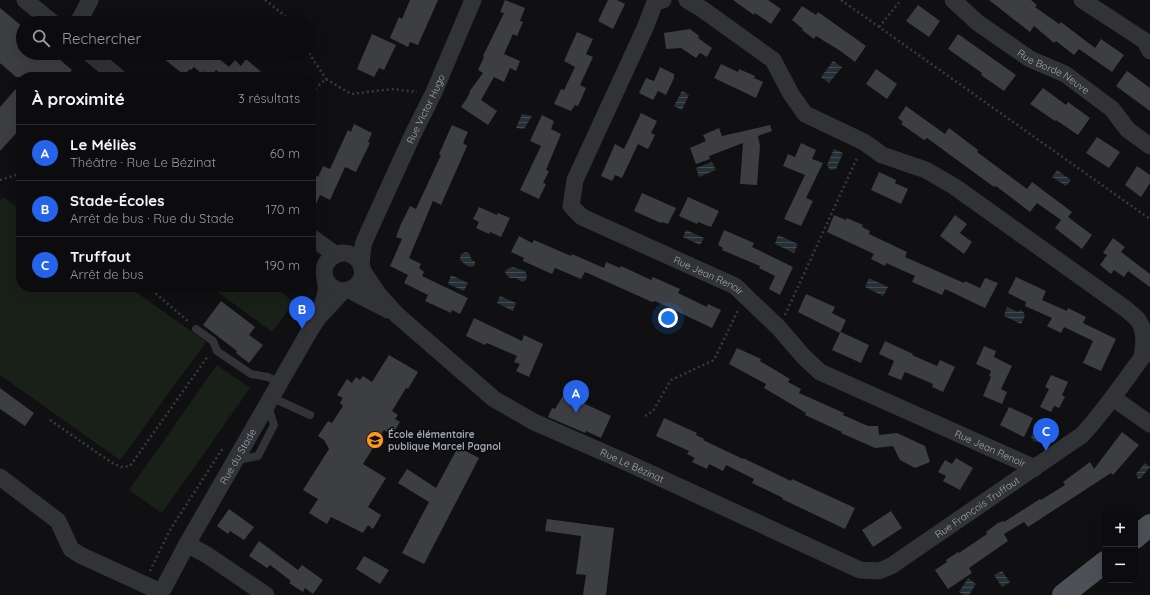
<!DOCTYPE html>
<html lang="fr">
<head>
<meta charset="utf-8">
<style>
  :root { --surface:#0c0c0e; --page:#151517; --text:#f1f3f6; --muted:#9a9b9e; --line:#2c2c2e; --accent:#2563eb }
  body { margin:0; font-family:Quicksand,sans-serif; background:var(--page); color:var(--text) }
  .controls { position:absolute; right:12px; bottom:12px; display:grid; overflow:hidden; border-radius:8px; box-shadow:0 4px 16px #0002 }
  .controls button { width:36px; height:36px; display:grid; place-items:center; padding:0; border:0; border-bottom:1px solid var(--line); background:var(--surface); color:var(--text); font:20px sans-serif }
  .you { position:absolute; left:668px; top:318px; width:14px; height:14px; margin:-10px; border:3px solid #fff; border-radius:50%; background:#1a73e8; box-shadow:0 0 0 6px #1a73e833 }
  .badge { display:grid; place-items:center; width:26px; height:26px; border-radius:50%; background:var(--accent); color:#fff; font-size:13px; font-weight:700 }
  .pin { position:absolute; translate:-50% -33px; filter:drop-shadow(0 1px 2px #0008) }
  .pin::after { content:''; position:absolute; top:21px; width:14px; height:12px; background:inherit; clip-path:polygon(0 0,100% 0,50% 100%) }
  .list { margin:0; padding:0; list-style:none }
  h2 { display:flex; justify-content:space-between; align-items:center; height:52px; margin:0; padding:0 16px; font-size:17px }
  h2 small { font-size:13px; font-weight:400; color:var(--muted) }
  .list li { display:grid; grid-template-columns:26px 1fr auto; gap:12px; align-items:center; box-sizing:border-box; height:56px; padding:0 16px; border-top:1px solid var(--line) }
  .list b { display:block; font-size:15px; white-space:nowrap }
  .list p { margin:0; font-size:13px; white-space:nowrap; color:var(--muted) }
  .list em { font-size:13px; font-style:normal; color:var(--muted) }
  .icon { flex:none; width:22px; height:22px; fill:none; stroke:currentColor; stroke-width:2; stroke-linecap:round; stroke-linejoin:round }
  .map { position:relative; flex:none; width:1150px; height:595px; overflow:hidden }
  .search { position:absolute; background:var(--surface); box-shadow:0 4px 16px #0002; left:16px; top:16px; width:300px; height:44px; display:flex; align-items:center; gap:10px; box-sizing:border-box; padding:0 14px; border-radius:22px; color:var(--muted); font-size:15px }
  .panel { position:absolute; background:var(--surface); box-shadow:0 4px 16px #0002; left:16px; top:72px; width:300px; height:220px; border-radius:16px }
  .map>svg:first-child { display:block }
  .pitch { fill:#182018 }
  .water { fill:url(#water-rules) }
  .building { fill:#3c3e42 }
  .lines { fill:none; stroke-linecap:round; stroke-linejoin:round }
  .path { stroke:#373a3e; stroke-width:2.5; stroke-dasharray:2 3; stroke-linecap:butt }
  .service { stroke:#313337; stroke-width:8 }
  .minor { stroke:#313337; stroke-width:17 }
  .primary { stroke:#4d5057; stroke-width:22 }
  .labels { text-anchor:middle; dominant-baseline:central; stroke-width:3; stroke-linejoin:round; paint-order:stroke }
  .street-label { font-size:10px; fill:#a0a8b4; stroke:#0b0b0d }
  .poi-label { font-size:10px; font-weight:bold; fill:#a0a8b4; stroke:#0b0b0d; text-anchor:start }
</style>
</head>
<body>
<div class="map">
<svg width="1150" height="595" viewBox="0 0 1150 595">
  <defs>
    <pattern id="water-rules" width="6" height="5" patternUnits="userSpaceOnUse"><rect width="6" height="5" fill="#263137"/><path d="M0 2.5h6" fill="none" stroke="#424c52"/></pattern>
  </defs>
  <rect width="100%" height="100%" fill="#101012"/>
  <g class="pitch">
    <path d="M3 197 21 210V287H129L206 342 120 460 0 375V201Z"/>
    <path d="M211 287H274L294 302 272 332Z"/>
    <path d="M217 365 250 388 162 513 129 490Z"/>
  </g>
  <g class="water">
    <path d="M833 61 842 67 829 83 821 77Z"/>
    <path d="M682 91 689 95 682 110 674 106Z"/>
    <path d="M522 114 532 116 524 129 516 128Z"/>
    <path d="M834 149 843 153 836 169 830 170 827 165Z"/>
    <path d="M712 162 716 170 699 177 696 168Z"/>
    <path d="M1057 170 1071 180 1066 186 1052 177Z"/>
    <path d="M686 230 704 238 700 245 683 237Z"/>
    <path d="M778 235 798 244 794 253 775 244Z"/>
    <path d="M466 252 470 254 471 259 475 262V265L472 267 467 266 460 260 461 254Z"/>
    <path d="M513 267 525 271 527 276 526 280 522 282 516 278H510L506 275 505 271 509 268Z"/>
    <path d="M451 275 468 283 464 291 448 284Z"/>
    <path d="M869 278 888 287 883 296 865 287Z"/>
    <path d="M500 296 516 303 513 311 497 303Z"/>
    <path d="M1007 307 1018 312 1020 310C1028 313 1024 318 1021 324L1004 316Z"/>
    <path d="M1039 419 1049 424 1041 441 1034 442 1031 437Z"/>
    <path d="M1145 463 1150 467 1141 478 1138 479 1136 474Z"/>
    <path d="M1002 571 1010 582 1002 587 994 575Z"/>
    <path d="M968 578 976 584 969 595H964L959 592Z"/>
  </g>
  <g class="building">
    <path d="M410 0H438L418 45 410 42 408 47 390 38 399 17 402 19Z"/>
    <path d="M505 0 525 8 520 21 523 22 517 36 513 34 504 54 520 61 516 71 510 68 504 82 494 77 481 100 497 111 488 125 461 107 467 98 470 92H469L483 73 478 70 484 57 483 56 504 13 500 12Z"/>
    <path d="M608 0H617L625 4 613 29 598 21Z"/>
    <path d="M733 0H768L781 9 771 24 755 13 754 15Z"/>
    <path d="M989 0H1031L1037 5 1035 7 1059 24 1061 22 1095 48 1101 39 1124 55 1112 72 1079 49 1074 55 1056 41 1054 43 1034 26 1030 32Z"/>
    <path d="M918 5 940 21 929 37 906 21Z"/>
    <path d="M802 6 816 15 818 12 866 46 855 62 839 50 816 36 814 39 802 30 803 29 792 20Z"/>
    <path d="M0 8 23 27V53H52L72 70 66 77H16L0 63Z"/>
    <path d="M690 29 699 36 698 38 712 48 707 57 700 53 696 58 681 48 666 49 664 33Z"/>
    <path d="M577 32 593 39 586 54 593 57 580 85 586 88 578 106 575 105 571 111 554 104 561 89 564 90 575 67 564 61Z"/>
    <path d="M372 34 396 45 384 70 379 68 374 77 357 69Z"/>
    <path d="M958 34 1016 75 1004 91 981 75 982 73 948 49Z"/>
    <path d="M157 53H197L205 60 211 53H212L229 67 235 60 241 66 246 59 267 77H221L222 75 216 70 210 77 203 71 202 74 194 67 191 70 190 69 184 75Z"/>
    <path d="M721 64 738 72 739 69 755 76 754 78 763 82 756 98 714 78Z"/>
    <path d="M660 67 674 74V78L666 95 658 91 653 100 639 93 646 78 654 81Z"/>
    <path d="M876 69 897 84 887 99 866 84Z"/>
    <path d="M1127 71 1150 88V111L1116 86Z"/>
    <path d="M21 83V128L0 151V107Z"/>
    <path d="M1043 88 1066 105 1068 102 1090 118 1078 135 1056 120 1055 121 1030 104Z"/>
    <path d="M906 106 945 134 949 128 978 150 977 152 1027 189 1032 182 1072 212 1068 217 1092 235 1082 249 1055 228 1061 220 1037 203 1030 212 996 186 994 187 927 138 924 140 901 124 903 122 898 118Z"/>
    <path d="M641 113 657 121 651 133 655 135 648 149 638 144 622 178 615 175 612 181 601 176 615 144 624 149Z"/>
    <path d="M542 115 554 121 551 129 561 134 546 170 549 171 543 183 546 184 539 199 520 190 541 146 530 141Z"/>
    <path d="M354 124 372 133 368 142 370 143 356 172 345 167 330 200 320 195 311 216V173L318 177 323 166 330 169 348 130 351 132Z"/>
    <path d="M452 125 468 132 463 143 467 146 441 205 433 201 409 258 421 264 419 268 424 272 422 276 468 298 460 314 452 310 451 313 425 301 428 295 404 283 408 275 390 266 402 239 396 237 401 224 410 206 416 209 441 155 439 154Z"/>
    <path d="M770 125 772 131 758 136 760 146 757 185 740 184 743 143 709 156 710 159 696 164 690 148 706 141 703 135 719 128 722 136Z"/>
    <path d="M1097 137 1120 152 1109 168 1086 153Z"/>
    <path d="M801 143 816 150 812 159 823 163 806 198 813 201 801 226 784 219 805 175 783 166 788 154 795 157Z"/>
    <path d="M1137 166 1150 175V183L1141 197 1125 185Z"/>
    <path d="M879 172 896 180 895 183 908 189 901 204 871 190Z"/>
    <path d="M642 193 676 208 668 224 662 222 661 223 634 211Z"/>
    <path d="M688 197 719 211 711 227 698 222 697 224 679 216Z"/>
    <path d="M479 207 497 215 498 213 510 218 501 237 490 232 489 234 476 228 479 222 473 219Z"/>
    <path d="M834 215 846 220 847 218 863 225 862 227 870 231 869 234 907 252 905 257 964 283 965 281 980 288 985 278 998 283 985 308 945 289 942 295 912 282 915 276 886 263 885 266 871 259 874 254 827 232Z"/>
    <path d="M955 215 967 224 960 233 972 242 964 254 940 236Z"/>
    <path d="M724 230 754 243 752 247 793 267 780 295 769 289 775 276 759 268 760 266 722 250 723 248 718 245Z"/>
    <path d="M519 236 532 243 534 240 571 256 572 254 604 268 606 262 620 268 621 266 651 280 653 277 680 289 678 293 707 307 708 304 721 310 712 328 655 301 652 302 585 272 581 279 555 268 552 274 523 261 524 258 511 252Z"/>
    <path d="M1113 238 1125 247 1121 252 1150 274V287L1128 271 1124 277 1114 270 1111 274 1100 265 1107 255 1103 253Z"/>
    <path d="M1016 277 1046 291 1042 300 1067 311 1068 308 1086 317 1083 323 1116 339 1101 371 1083 363 1093 341 1064 327 1061 333 1047 326 1052 318 1025 306 1026 302 1008 293Z"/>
    <path d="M806 294 835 307 832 313 846 320 840 333 841 332 869 345 861 363 832 350 840 333 798 312Z"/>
    <path d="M221 301 255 327 249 335 263 345 249 363 236 353 237 351 203 325Z"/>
    <path d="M474 318 522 341 524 335 543 344 529 377 516 371 520 364 514 362 517 356 487 343 485 345 466 336Z"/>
    <path d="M885 341 913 354 912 355 937 366 940 360 955 367 943 392 932 387 933 384 905 372 901 380 888 375 894 361 879 354Z"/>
    <path d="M984 346 996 351 994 357 1012 366 1001 389 1007 392 1002 404 983 396 991 377 989 376 991 371 976 364Z"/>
    <path d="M737 348 761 359 760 361 790 379 788 382 801 389 799 393 844 413 843 415 868 426H878L879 435 897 433 925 446 930 462 915 468 900 460 893 446 875 448 841 433 842 432 805 415 806 413 764 388 766 384 729 364Z"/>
    <path d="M389 355 418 372 408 389 406 388 392 411 398 415 395 419 400 422 392 435 384 430 363 464 386 478 368 507 381 515 373 529 368 525 363 533 331 517 327 524 309 513 318 499 303 490 329 449 324 440 318 436 328 421 332 423 343 406 340 403 343 398 337 395 347 379 352 383 356 377 360 380 363 376 372 382Z"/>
    <path d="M1051 375 1068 382 1062 395 1065 397 1059 408 1054 406 1051 412 1040 407 1049 389 1045 387Z"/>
    <path d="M0 388 34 413 25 426 0 409Z"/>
    <path d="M564 394 611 416 601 438 586 431 585 433 548 417 552 408 555 409Z"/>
    <path d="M1009 407 1033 418 1024 437 1000 425Z"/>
    <path d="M664 418 697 433 696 435 704 439 703 440 743 459V458L791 481 792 479 855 508 845 529 782 499 783 498 752 483 754 479 726 465 723 471 709 464 707 469 692 462 695 458 687 454 689 451 656 436Z"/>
    <path d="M1122 432 1139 445 1113 475 1111 473 1028 527 1024 522 1004 534 1008 541 969 568 972 573 948 589 935 570 947 562 946 560 958 552 959 553 987 534 986 532 998 523 1003 521 1004 522 1040 499 1041 500 1065 485 1063 482 1090 462 1094 469Z"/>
    <path d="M458 447 479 458 424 564 402 553 429 502 398 483 407 469 436 488Z"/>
    <path d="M956 458 973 468 960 490 943 481 946 476 938 472 945 460 952 464Z"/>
    <path d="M229 509 254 527 244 540 230 531 228 534 217 526Z"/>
    <path d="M891 511 902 528 873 547 862 530Z"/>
    <path d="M547 519 614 528 606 595H583L586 575 576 574 581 536 545 531Z"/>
    <path d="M259 541 298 570 302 565 323 580 313 594 305 588 303 592 289 583 291 581 270 565 267 568 249 556Z"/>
    <path d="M364 556 389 570 380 584 356 569Z"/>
  </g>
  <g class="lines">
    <g class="path">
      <path d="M265 0 284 15 289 23"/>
      <path d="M841 0 1150 219"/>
      <path d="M879 27 901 0"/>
      <path d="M309 53 326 79"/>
      <path d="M311 92 326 79 351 94 392 89 417 92"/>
      <path d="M0 180 16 175 21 179"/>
      <path d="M148 287 189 322"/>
      <path d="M785 315 858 156"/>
      <path d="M645 416 653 411 671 380 714 360 739 308"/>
      <path d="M50 420 112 463 121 467 130 466 208 356"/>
      <path d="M150 571 170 530 223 448"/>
    </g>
    <g class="service">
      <path d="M196 329 213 341 217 351 251 374 268 377 279 383"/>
      <path d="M271 397 310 415"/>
      <path d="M237 460 258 456 274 425 268 406"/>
    </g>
    <g class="minor">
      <path d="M25 0 53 23"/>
      <path id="s1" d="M663 0 655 2 645 28 575 180 571 206 582 217 735 286 779 328 803 356 820 372 1035 468"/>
      <path d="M687 0 702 9 773 60 791 94 805 114 864 142 882 155 926 170 955 187 1126 309C1130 313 1135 316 1138 320 1146 331 1144 345 1142 357"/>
      <path id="s2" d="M953 0 978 23 1030 59 1065 74 1112 109 1128 130 1150 146"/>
      <path d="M1082 0 1145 41 1150 51"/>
      <path d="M78 23 90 0"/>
      <path d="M89 53 118 77"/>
      <path d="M311 237 336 255"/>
      <path id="s3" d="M361 265 363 245 368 233 414 132 434 92 473 0"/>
      <path id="s4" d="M362 270 379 295 397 315 494 399 534 422 628 463 860 570 879 571 891 566 1082 435C1107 408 1127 377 1150 347"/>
      <path d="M349 290 388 310"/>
      <path d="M320 312C322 305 325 299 326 291 327 284 324 277 324 270 325 261 334 253 343 253 350 253 355 256 359 261 375 284 336 305 325 278"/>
      <path d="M1113 398 1150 424"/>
      <path d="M0 477 58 521 71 549 80 555 161 592"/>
      <path d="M187 544 207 555 266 595"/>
      <path id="s5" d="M160 595 187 544 309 332 318 318 343 291"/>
    </g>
    <g class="primary">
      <path d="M1135 538 1150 525"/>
      <path d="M1063 595 1105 562"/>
    </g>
  </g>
  <defs>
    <symbol id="school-disc" viewBox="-11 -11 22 22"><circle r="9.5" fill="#ff991b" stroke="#0b0b0d"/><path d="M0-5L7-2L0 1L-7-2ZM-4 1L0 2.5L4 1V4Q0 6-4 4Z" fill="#111"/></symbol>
  </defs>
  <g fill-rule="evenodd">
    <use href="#school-disc" x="365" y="430" width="20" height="20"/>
  </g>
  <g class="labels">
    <g class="street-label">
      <text stroke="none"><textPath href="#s2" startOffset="124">Rue Borde Neuve</textPath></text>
      <text stroke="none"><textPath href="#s3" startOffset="170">Rue Victor Hugo</textPath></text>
      <text stroke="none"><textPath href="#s1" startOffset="385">Rue Jean Renoir</textPath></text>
      <text stroke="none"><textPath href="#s1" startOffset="721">Rue Jean Renoir</textPath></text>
      <text stroke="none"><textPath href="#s5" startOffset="159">Rue du Stade</textPath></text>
      <text stroke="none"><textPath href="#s4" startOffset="339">Rue Le Bézinat</textPath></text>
      <text stroke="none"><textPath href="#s4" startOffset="726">Rue François Truffaut</textPath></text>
    </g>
    <g class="poi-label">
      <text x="388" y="434">École élémentaire<tspan x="388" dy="12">publique Marcel Pagnol</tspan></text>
    </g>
  </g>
</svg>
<div class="controls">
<button>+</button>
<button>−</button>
</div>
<div class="you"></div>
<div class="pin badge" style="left:576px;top:413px">A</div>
<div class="pin badge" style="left:302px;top:329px">B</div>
<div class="pin badge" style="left:1046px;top:451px">C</div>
<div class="search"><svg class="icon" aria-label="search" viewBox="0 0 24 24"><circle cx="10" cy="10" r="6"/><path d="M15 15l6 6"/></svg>Rechercher</div>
<section class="panel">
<h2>À proximité<small>3 résultats</small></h2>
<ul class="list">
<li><span class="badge">A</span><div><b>Le Méliès</b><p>Théâtre · Rue Le Bézinat</p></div><em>60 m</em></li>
<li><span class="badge">B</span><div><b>Stade-Écoles</b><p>Arrêt de bus · Rue du Stade</p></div><em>170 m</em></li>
<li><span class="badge">C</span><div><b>Truffaut</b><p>Arrêt de bus</p></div><em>190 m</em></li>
</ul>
</section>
</div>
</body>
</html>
